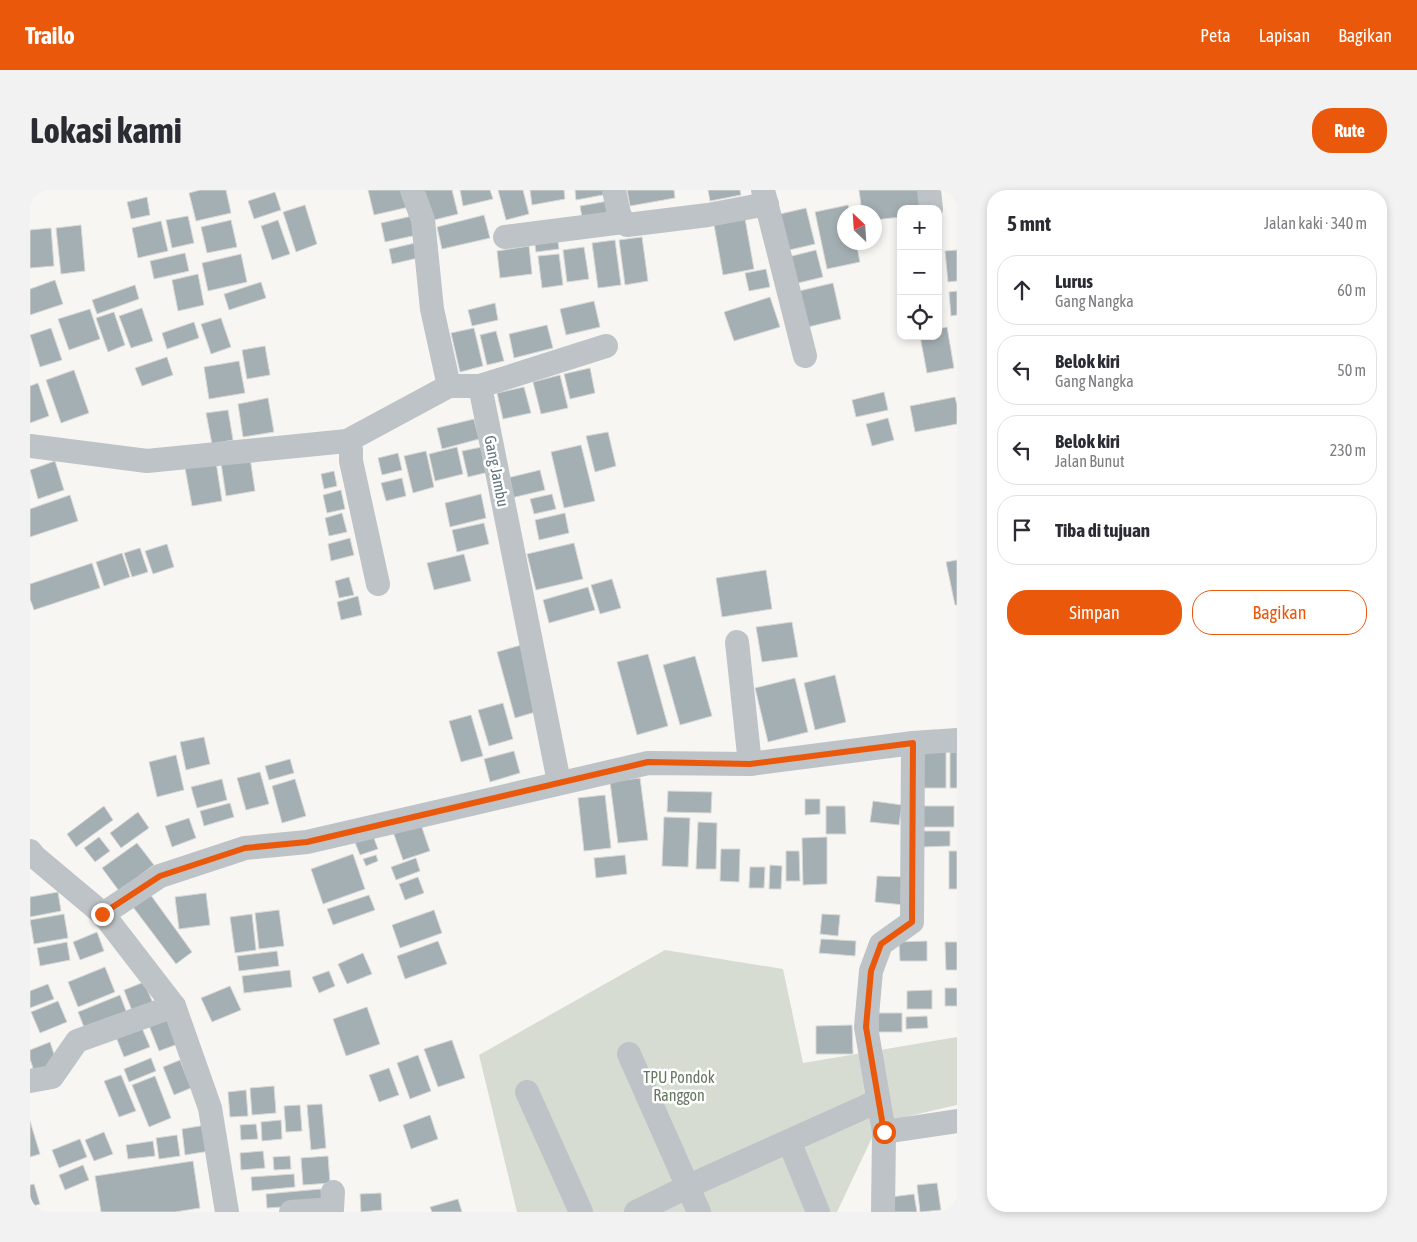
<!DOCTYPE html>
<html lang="id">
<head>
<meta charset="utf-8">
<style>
  :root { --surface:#fff; --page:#f2f2f3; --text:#2b2b33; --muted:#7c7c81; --line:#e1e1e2; --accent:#ea580c }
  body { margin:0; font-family:"Asap Condensed",sans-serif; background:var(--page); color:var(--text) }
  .controls { position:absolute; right:15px; top:15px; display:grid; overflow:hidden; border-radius:10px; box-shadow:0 2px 8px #0003 }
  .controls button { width:45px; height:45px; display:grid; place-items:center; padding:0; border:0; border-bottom:1px solid var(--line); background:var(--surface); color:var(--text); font:25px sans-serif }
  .compass { position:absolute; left:807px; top:15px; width:45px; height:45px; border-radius:50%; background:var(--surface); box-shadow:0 2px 8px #0003; rotate:335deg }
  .stop { position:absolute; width:15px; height:15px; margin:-11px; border:4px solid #ea580c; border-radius:50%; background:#fff }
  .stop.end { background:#ea580c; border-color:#fff; box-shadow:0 1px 5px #0008 }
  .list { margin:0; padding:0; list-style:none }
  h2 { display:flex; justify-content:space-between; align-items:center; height:65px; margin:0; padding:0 20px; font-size:21px }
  h2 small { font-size:16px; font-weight:400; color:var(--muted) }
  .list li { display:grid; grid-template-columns:32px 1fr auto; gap:15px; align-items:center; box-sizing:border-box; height:70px; margin:0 10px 10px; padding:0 10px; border:1px solid var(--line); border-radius:20px }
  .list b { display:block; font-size:19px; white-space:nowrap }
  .list p { margin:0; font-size:16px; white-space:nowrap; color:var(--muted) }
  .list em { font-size:16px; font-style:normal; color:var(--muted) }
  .actions { display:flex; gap:10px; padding:15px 20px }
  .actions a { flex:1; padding:11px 0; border:1px solid var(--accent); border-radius:20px; text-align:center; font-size:18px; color:var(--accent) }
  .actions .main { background:var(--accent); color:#fff }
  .icon { flex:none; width:28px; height:28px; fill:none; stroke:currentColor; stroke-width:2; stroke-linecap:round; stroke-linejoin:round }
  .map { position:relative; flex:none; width:927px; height:1022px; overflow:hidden; border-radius:20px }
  header { display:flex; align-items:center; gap:30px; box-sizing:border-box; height:70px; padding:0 25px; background:var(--accent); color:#fff }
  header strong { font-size:24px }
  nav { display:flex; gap:28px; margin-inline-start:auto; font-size:18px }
  .intro { display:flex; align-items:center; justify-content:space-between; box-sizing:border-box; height:120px; padding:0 30px }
  h1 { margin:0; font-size:35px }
  .button { padding:12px 22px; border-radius:20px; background:var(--accent); color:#fff; font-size:18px; font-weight:700 }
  main { display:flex; gap:30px; padding:0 30px }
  aside { flex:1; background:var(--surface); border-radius:20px; box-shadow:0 2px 8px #0003 }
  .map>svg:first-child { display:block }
  .green { fill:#d7dcd3 }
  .building { fill:#a4afb3; stroke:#d8d8d6 }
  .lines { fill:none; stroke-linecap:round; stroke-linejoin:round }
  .minor { stroke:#bdc3c6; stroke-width:24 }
  .route { stroke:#ea580c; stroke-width:6 }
  .labels { text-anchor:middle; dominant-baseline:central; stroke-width:5; stroke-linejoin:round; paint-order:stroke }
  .street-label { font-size:16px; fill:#62757e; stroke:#fff }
  .park-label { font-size:16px; fill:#677761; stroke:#fff }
</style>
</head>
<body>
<header>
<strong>Trailo</strong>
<nav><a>Peta</a><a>Lapisan</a><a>Bagikan</a></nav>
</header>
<div class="intro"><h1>Lokasi kami</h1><a class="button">Rute</a></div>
<main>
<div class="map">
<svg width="927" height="1022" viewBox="0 0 927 1022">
  <rect width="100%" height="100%" fill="#f7f6f3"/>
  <path class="green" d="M635 760 753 779 773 873 927 847V915L849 933 807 1022H487L449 865Z"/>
  <g class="building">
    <path d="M170 0H196L201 23 166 31 159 3Z"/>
    <path d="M338 0H375L379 17 344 25Z"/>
    <path d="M393 0H422L428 24 400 31Z"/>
    <path d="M430 0H460L463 9 433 16Z"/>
    <path d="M468 0H493L499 24 476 30Z"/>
    <path d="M500 0H534L535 9 502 15Z"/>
    <path d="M545 0H577L578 4 546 10Z"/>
    <path d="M597 0H644L645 8 600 16Z"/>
    <path d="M678 0H710L711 5 680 11Z"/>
    <path d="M829 0H892L894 19H871V27L844 30V22H832Z"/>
    <path d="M245 2 251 20 224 29 218 11Z"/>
    <path d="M117 7 120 25 101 29 97 12Z"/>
    <path d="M578 11 581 28 553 33 550 16Z"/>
    <path d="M275 15 287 54 266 62 253 22Z"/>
    <path d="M818 15 820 22H814V52H826L830 72 797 79 785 22Z"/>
    <path d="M776 18 785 54 755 61 746 25Z"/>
    <path d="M714 23 724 79 693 85 683 29Z"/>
    <path d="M454 25 460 48 412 59 407 37Z"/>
    <path d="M158 26 164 53 142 58 136 30Z"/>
    <path d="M382 26 387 45 355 52 351 33Z"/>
    <path d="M201 30 207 57 177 63 171 37Z"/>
    <path d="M248 30 260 64 242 70 231 36Z"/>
    <path d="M131 31 138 61 108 68 102 38Z"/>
    <path d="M51 35 55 81 31 84 26 38Z"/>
    <path d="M21 38 24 76 0 78V40Z"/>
    <path d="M527 45 529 59 506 62 504 48Z"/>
    <path d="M612 47 618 91 595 95 589 50Z"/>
    <path d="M585 50 591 95 568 98 562 53Z"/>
    <path d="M385 53 388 68 362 74 359 59Z"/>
    <path d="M499 56 502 84 470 88 467 61Z"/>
    <path d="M554 57 559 89 537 92 533 60Z"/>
    <path d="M786 60 793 87 764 94 758 67Z"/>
    <path d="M927 60V91L918 92 915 61Z"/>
    <path d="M155 63 159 81 124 89 120 71Z"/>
    <path d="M211 64 217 92 178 101 172 73Z"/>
    <path d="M529 64 533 95 512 98 508 66Z"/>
    <path d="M736 79 740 97 719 101 715 83Z"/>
    <path d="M168 84 174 115 148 121 142 90Z"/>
    <path d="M25 90 33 114 0 125V99Z"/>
    <path d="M231 92 236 108 199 120 194 104Z"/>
    <path d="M803 93 811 129 778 137 769 101Z"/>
    <path d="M105 95 109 109 67 124 62 110Z"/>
    <path d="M927 101V125L921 126 919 102Z"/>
    <path d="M740 107 750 137 704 151 694 122Z"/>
    <path d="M564 111 570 137 536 145 530 119Z"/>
    <path d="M465 113 468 130 442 136 438 120Z"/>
    <path d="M112 118 123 151 101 158 89 126Z"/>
    <path d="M60 119 70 149 39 160 28 129Z"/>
    <path d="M84 122 95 155 78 162 66 128Z"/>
    <path d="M191 128 201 157 181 164 171 134Z"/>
    <path d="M164 132 169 148 137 159 132 143Z"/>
    <path d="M517 135 523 158 484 168 479 144Z"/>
    <path d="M917 137 924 178 897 183 890 146H908V139Z"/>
    <path d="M21 138 32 170 10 177 0 145Z"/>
    <path d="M444 138 453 176 430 182 421 143Z"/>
    <path d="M466 141 474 171 457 175 450 145Z"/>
    <path d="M235 156 240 185 217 189 212 160Z"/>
    <path d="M137 167 143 185 112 196 105 178Z"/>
    <path d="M209 171 215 203 179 209 174 177Z"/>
    <path d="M560 178 565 203 540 209 534 184Z"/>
    <path d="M44 180 59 223 31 233 16 190Z"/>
    <path d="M530 185 538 218 511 224 503 192Z"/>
    <path d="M8 193 19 226 0 233V196Z"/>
    <path d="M494 197 501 223 473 229 467 203Z"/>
    <path d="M854 202 858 220 826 227 822 210Z"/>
    <path d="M925 207 927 215V234L885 242 880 216Z"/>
    <path d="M238 208 244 242 213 247 208 214Z"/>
    <path d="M198 220 203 250 182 254 176 223Z"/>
    <path d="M858 228 864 250 842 256 836 234Z"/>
    <path d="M444 229 449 249 412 259 407 238Z"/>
    <path d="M578 242 586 276 565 282 556 246Z"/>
    <path d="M551 255 565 311 534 318 521 262Z"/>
    <path d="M457 256 463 281 438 287 432 261Z"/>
    <path d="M427 257 433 284 405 291 399 264Z"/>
    <path d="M396 261 404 297 383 303 374 266Z"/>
    <path d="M368 263 372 280 352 285 348 268Z"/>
    <path d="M220 268 225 301 196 306 191 273Z"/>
    <path d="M25 271 34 300 8 309 0 280Z"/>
    <path d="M186 272 192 311 162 316 155 278Z"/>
    <path d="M510 280 515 300 481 308 477 288Z"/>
    <path d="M304 281 307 296 294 299 291 284Z"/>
    <path d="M372 288 376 306 356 311 351 293Z"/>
    <path d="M311 300 315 319 297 323 293 305Z"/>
    <path d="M451 304 456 328 420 337 415 313Z"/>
    <path d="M522 304 526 319 504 324 500 309Z"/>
    <path d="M40 305 48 331 0 347V319Z"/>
    <path d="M312 323 317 342 299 346 295 328Z"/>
    <path d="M535 323 539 343 509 350 505 330Z"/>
    <path d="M454 333 459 354 427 362 422 340Z"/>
    <path d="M320 348 324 365 301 371 298 354Z"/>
    <path d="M544 353 553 389 506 400 497 364Z"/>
    <path d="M137 354 144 377 123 384 115 361Z"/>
    <path d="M110 358 118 382 102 387 94 363Z"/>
    <path d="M92 363 100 387 74 396 66 372Z"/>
    <path d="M434 364 441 391 404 400 397 373Z"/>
    <path d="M927 370V415H925L916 372Z"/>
    <path d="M62 373 70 398 4 420 0 409V394Z"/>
    <path d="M736 380 742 419 692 427 686 388Z"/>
    <path d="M319 387 324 405 309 408 305 391Z"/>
    <path d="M582 389 591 418 570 424 561 395Z"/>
    <path d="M558 397 565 420 519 433 513 410Z"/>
    <path d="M328 406 332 425 311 430 307 412Z"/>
    <path d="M762 432 768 467 732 472 726 437Z"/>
    <path d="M491 455 509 521 485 528 467 462Z"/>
    <path d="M618 464 638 536 607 545 587 472Z"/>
    <path d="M665 466 682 526 650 535 633 475Z"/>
    <path d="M805 485 816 532 785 540 774 493Z"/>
    <path d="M765 488 778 542 738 552 725 498Z"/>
    <path d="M473 513 483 549 459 556 448 520Z"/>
    <path d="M441 525 453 566 431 572 419 531Z"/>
    <path d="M174 547 180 574 156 580 150 552Z"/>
    <rect x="890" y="557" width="26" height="41"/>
    <path d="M484 561 490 583 460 592 454 569Z"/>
    <rect x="920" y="562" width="7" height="36"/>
    <path d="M146 565 154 600 127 607 119 572Z"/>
    <path d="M260 569 264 583 239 590 235 576Z"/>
    <path d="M230 582 239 614 216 620 207 588Z"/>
    <path d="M610 588 618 650 588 653 580 592Z"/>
    <path d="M192 589 197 610 167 618 161 597Z"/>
    <path d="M265 589 276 626 252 633 242 596Z"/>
    <path d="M638 601 682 602 681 623 637 622Z"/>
    <path d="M575 605 581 658 554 661 548 608Z"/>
    <path d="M775 609H790V624L775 625Z"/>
    <path d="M843 611 872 615 869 635 840 632Z"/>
    <path d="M200 613 204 627 174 636 170 621Z"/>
    <path d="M74 616 83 630 46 657 37 644Z"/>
    <path d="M796 616H815L816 644H796Z"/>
    <rect x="891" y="616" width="33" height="21"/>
    <path d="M108 622 119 638 91 658 80 643Z"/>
    <path d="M634 627 660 628 658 677 632 676Z"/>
    <path d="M159 628 166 648 142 657 135 636Z"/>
    <path d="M389 629 400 661 373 670 362 639Z"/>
    <path d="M668 632 687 633 686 679H666Z"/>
    <path d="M891 641H920V656L891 657Z"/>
    <path d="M342 643 348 659 330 665 324 650Z"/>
    <path d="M69 647 80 661 65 672 54 658Z"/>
    <path d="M797 647V694L773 695 772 648Z"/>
    <path d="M107 653 124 675 89 701 72 678Z"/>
    <path d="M691 659H710L709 692 690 691Z"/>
    <path d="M756 661H769L770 691H756Z"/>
    <rect x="919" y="661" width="8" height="38"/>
    <path d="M323 664 335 699 293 714 281 679Z"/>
    <path d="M346 665 348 671 336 676 333 669Z"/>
    <path d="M595 665 597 684 566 688 564 668Z"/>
    <path d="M386 668 390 681 366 690 361 677Z"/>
    <path d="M740 675 752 676 751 699H739Z"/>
    <path d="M720 677H735L734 698H719Z"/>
    <path d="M847 686 877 687 875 715 845 712Z"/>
    <path d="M388 687 394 703 375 710 369 694Z"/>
    <path d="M28 702 31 721 0 727V707Z"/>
    <path d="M176 703 180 735 149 739 145 707Z"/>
    <path d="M120 704 162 762 146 774 103 717Z"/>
    <path d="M339 705 345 720 303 735 297 719Z"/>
    <path d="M249 720 254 756 229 759 225 723Z"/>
    <path d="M404 720 412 743 370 758 362 735Z"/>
    <path d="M34 724 38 748 4 754 0 730Z"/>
    <path d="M222 724 226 760 205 763 200 727Z"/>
    <path d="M792 724 810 725 808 746 790 744Z"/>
    <path d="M67 742 74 761 50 770 43 752Z"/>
    <path d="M791 749 826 751 825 766 789 763Z"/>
    <path d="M408 751 417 774 375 789 367 766Z"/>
    <path d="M897 751V771H870L869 752Z"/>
    <path d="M37 752 40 770 10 776 7 758Z"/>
    <path d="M915 752H927V780H916Z"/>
    <path d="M247 761 249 776 209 781 207 766Z"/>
    <path d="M333 763 342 784 317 794 308 774Z"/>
    <path d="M75 777 85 802 48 817 38 792Z"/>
    <path d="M260 780 262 797 214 803 212 786Z"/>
    <path d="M299 781 305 796 289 803 282 787Z"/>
    <path d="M114 792 125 818 104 826 94 800Z"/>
    <path d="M18 794 24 809 0 818V801Z"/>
    <path d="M200 796 211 820 182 832 171 808Z"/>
    <rect x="915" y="798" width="12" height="18"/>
    <path d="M902 800V819H877V801Z"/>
    <path d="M90 805 98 826 56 842 48 822Z"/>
    <path d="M28 811 37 832 10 843 1 822Z"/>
    <path d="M337 817 350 854 316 866 303 829Z"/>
    <path d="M134 820 148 854 129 861 116 828Z"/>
    <rect x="848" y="823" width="24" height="19"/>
    <path d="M897 826 898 838 876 839V827Z"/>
    <path d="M109 831 120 857 94 867 84 842Z"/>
    <path d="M822 835 823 864H786V836Z"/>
    <path d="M422 850 435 888 408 897 394 859Z"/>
    <path d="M20 852 28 876 5 884 0 869V860Z"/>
    <path d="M388 865 401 901 380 909 367 873Z"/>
    <path d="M121 868 126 881 99 892 94 879Z"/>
    <path d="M150 870 161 898 144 905 133 877Z"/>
    <path d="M359 878 369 905 349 912 339 885Z"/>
    <path d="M91 885 106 921 89 927 74 891Z"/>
    <path d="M125 886 141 928 119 937 102 895Z"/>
    <path d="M244 896 246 923 222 925 220 898Z"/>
    <path d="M216 900 218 926 200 927 198 902Z"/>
    <path d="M292 914 296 958 281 960 277 915Z"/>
    <path d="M270 915 272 941 256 942 254 916Z"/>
    <path d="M400 925 408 949 381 959 373 935Z"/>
    <path d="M251 930 252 949 232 951 231 932Z"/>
    <path d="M0 931 10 964 0 967Z"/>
    <path d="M226 934 228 949 211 950 210 935Z"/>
    <path d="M176 935 180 961 155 965 152 939Z"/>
    <path d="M74 942 83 964 64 971 55 950Z"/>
    <path d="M147 945 150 966 129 969 126 948Z"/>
    <path d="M50 949 57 967 29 978 22 960Z"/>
    <path d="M123 951 125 966 98 969 96 955Z"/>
    <path d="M233 961 235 978 211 980 210 963Z"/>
    <path d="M260 966 261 979 244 980 243 967Z"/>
    <path d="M298 966 300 993 273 995 271 968Z"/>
    <path d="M163 971 170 1018 145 1022H71L65 986Z"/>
    <path d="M53 975 59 990 35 1000 29 985Z"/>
    <path d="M264 984 265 997 222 1001 221 987Z"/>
    <path d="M907 993 911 1020 890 1022 887 995Z"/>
    <path d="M4 994 10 1014 0 1017V995Z"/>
    <path d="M291 999 292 1014 237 1018 236 1004Z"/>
    <path d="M351 1003 352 1020 331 1022 330 1004Z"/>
    <path d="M884 1004 887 1022H863L861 1007Z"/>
    <path d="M428 1009 432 1022H402L400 1017Z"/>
  </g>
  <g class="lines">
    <g class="minor">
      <path d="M382 0 393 30 402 119 419 196"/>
      <path d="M584 0C587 12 587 28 597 35L678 25 737 14"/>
      <path d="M733 0 775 166"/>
      <path d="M899 0 901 19"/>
      <path d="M475 47 593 32"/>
      <path d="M450 196 529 592"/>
      <path d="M0 256 117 271 317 251"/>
      <path d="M348 394 321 271V260L317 251 419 196H450L576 156"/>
      <path d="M707 452 720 574"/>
      <path d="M883 553 882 732 851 754 841 781 836 837 854 942 927 931"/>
      <path d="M0 661 5 667 73 724 144 816 180 918 197 1022"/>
      <path d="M73 724 130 686 215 658 277 652 618 573 720 574 883 553 927 550"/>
      <path d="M599 864 669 1022"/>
      <path d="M0 891 22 887 47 851 144 816"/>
      <path d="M497 902 551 1022"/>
      <path d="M759 951 788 1022"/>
      <path d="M261 1022 302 1019 303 1002"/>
      <path d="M606 1022 659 996 848 911"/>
      <path d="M853 1022 854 942"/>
    </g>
  </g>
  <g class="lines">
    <path class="route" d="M72 724 130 686 215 658 277 652 618 572 720 574 883 553 882 732 851 754 841 781 836 837 854 942"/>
  </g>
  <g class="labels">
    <g class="street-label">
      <text transform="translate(467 281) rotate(79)">Gang Jambu</text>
    </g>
    <g class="park-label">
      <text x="649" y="887">TPU Pondok<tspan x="649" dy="18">Ranggon</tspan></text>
    </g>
  </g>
</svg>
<div class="controls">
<button>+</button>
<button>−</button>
<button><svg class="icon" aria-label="locate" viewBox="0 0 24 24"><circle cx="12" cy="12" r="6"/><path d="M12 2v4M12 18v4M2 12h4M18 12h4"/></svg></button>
</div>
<svg class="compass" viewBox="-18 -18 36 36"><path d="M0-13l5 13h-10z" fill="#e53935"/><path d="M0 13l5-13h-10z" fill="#7c7c81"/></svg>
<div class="stop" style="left:854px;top:942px"></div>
<div class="stop end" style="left:72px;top:724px"></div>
</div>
<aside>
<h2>5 mnt<small>Jalan kaki · 340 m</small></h2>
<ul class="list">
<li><svg class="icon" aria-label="ahead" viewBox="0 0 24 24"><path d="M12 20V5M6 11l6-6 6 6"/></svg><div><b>Lurus</b><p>Gang Nangka</p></div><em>60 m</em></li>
<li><svg class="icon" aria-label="left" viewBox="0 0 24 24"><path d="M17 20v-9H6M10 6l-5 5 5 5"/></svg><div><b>Belok kiri</b><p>Gang Nangka</p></div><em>50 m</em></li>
<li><svg class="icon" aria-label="left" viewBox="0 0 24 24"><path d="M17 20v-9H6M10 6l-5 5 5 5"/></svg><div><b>Belok kiri</b><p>Jalan Bunut</p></div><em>230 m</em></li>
<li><svg class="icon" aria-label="arrive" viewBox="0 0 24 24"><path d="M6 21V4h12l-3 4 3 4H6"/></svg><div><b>Tiba di tujuan</b></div></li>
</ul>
<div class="actions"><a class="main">Simpan</a><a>Bagikan</a></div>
</aside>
</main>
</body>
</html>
